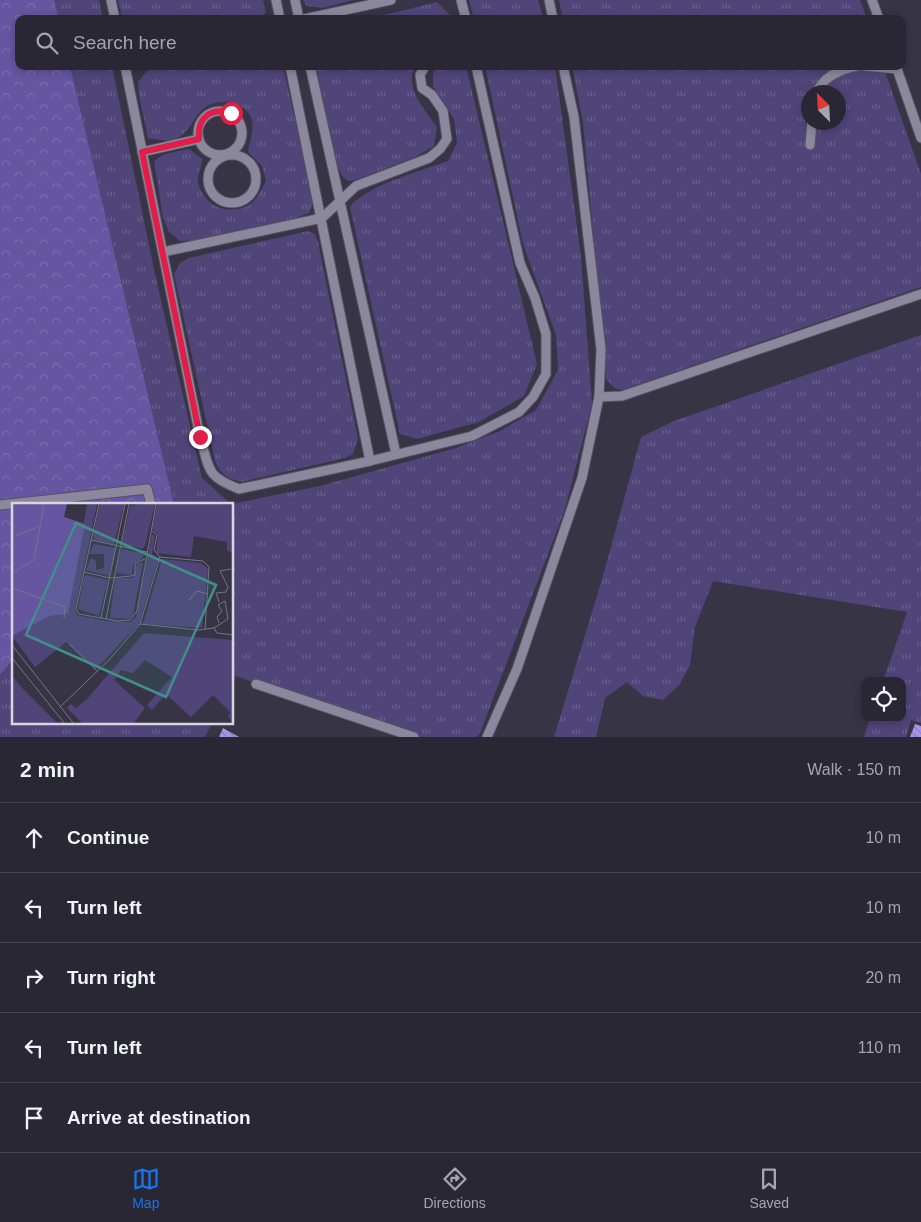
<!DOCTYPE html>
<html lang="en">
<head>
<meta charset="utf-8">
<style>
  :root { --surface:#292734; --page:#312f3c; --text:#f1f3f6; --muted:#a5a5ac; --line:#45444f; --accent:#1a73e8 }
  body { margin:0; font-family:Arial,sans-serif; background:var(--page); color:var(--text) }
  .controls { position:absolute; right:15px; bottom:15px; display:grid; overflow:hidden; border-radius:10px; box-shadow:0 2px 8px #0003 }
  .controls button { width:45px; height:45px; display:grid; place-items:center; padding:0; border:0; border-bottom:1px solid var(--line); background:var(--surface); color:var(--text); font:25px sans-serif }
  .compass { position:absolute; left:801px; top:85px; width:45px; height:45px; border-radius:50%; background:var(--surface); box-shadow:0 2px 8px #0003; rotate:336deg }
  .stop { position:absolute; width:15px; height:15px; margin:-11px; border:4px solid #e11d48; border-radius:50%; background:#fff }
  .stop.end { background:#e11d48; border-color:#fff; box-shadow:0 1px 5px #0008 }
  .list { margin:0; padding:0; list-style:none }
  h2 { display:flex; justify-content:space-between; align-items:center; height:65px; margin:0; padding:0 20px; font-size:21px }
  h2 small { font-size:16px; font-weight:400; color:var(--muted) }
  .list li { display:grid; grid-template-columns:32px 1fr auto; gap:15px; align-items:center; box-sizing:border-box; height:70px; padding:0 20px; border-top:1px solid var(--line) }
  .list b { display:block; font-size:19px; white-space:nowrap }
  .list em { font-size:16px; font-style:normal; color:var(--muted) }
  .icon { flex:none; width:28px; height:28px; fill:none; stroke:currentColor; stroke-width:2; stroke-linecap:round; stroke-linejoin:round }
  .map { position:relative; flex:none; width:921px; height:737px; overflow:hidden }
  .search { position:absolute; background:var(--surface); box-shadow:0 2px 8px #0003; left:15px; right:15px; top:15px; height:55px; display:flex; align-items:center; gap:12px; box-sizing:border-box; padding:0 18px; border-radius:10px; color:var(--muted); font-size:19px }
  .sheet { height:415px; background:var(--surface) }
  nav { display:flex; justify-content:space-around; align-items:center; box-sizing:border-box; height:70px; border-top:1px solid var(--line); background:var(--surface); font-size:14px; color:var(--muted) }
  nav a { display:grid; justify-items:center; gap:2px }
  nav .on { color:var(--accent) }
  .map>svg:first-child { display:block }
  .grass { fill:url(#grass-tufts); fill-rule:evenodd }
  .forest { fill:url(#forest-crowns) }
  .building { fill:url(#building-back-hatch) }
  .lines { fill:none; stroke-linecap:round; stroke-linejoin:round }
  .minor-casing { stroke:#555362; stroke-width:11 }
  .minor { stroke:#8b879d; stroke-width:9 }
  .route { stroke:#e11d48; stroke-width:6 }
  .inset-road { fill:none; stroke:#777484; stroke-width:1 }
  .view { fill:#418e8a; fill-opacity:0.15; stroke:#418e8a; stroke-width:2.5 }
  .inset-edge { fill:none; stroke:#d6d5e0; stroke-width:2.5 }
</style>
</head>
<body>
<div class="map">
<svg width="921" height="737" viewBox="0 0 921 737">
  <defs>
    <pattern id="grass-tufts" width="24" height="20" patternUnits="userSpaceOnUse" patternTransform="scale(1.25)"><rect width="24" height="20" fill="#504579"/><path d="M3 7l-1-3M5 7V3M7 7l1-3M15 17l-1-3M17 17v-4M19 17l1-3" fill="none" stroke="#685f8c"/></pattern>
    <pattern id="forest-crowns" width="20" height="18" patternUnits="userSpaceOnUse" patternTransform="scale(1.25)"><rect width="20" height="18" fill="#6655a0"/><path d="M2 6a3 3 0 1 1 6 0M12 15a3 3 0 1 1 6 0" fill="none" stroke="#7b6dad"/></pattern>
    <pattern id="building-back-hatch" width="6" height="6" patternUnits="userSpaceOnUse" patternTransform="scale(1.25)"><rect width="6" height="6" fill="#a494e5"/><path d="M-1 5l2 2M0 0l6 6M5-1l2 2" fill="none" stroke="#8b7fbc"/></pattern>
  </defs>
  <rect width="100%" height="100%" fill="#373446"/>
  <g class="grass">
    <path d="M54 0H99L103 19H59Z"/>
    <path d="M118 0H263L266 12 261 19H122Z"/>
    <path d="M303 0H353L323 8 307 6Z"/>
    <path d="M469 0H538L543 19H474Z"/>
    <path d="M559 0H860L867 19H563Z"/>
    <path d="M437 2 450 15 451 19H368Z"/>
    <path d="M70 66H112L155 274 202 478 231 504 320 486 456 448 500 431 536 410 558 370 556 335 523 244 485 66H555L581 256 592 404 565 509 480 733 477 737H419L236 676 233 683 232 504H174Z"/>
    <path d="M168 66H283L312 194V206L309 213 295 218 201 240 180 241 169 232 163 218 154 161 165 154 189 149 202 159C202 166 197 175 198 182 203 205 226 216 247 206 257 201 261 190 266 181L262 166 248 152C251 133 261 116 237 104 232 101 227 102 222 102 192 103 195 135 172 140 165 142 155 139 148 138L139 95 138 82 147 71Z"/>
    <path d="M315 66H416C402 86 426 111 437 127L434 146 415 157 355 180 348 181 343 177 338 168Z"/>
    <path d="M438 66H466L537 364 524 396 479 422 417 439 400 434 350 207C365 186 423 170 448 161L457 143 454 119 433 86V71Z"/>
    <path d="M572 66H883L921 174V287L622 390 614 388 606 379 583 122ZM808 92H838V122H808Z"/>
    <path d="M308 231 315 234 318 242 358 439 353 454 345 458 241 482C227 478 221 475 215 461L174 274 180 263 189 258Z"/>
    <path d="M921 335V723L911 720 906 737H864L870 718H902V681H883L907 612 713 581 695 627 690 665 680 684 663 700 643 696 627 682 605 698 596 737H554L603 576 641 437 674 421Z"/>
    <path d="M14 659V723H212L205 737H0V675Z"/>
  </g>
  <path class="forest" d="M0 0H54L59 19H19V66H70L174 504H14V659L0 675Z"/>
  <g class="building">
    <path d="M915 724 921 726V737H910Z"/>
    <path d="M223 728 239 737H219Z"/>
  </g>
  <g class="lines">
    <defs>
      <g id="minor">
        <path d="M111 0 115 19"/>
        <path d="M276 0 280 19"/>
        <path d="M295 0 299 19"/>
        <path d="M461 0 466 19"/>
        <path d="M549 0 553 19"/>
        <path d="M872 0 879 19"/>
        <path d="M304 19 391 0"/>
        <path d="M125 66 200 437C210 469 205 476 239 489L370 461 472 436 519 412 533 397 546 374V334L535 298 520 263 476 66"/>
        <path d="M290 66 370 461"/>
        <path d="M310 66 396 454"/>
        <path d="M864 66 897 69"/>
        <path d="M896 66 921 138"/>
        <path d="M817 92C824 75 842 69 858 66"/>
        <circle cx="220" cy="133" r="22"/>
        <path d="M810 145 812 122"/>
        <path d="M142 152 199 139"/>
        <circle cx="232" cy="179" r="24"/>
        <path d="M163 252 322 218 356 186 429 158 440 149 447 139 443 111 432 95 422 88 420 75 425 66"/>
        <path d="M599 397 622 396 921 294"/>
        <path d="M0 505 147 489 151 504"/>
        <path d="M256 684 414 737"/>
        <path d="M487 737 517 669 582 478 599 397 601 349 574 117 563 66"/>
      </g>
    </defs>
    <use href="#minor" class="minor-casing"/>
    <use href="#minor" class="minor"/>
  </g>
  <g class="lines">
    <path class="route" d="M200 437 142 152 199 139C197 117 211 107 231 113"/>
  </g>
  <g transform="translate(12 503)">
    <rect width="221" height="221" fill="#373446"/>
    <path d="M75 1H85L63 106 65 112 94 118 118 119 124 114 140 31 143 33 140 51 146 56 127 121 84 166 54 139 23 164 0 133 38 113 56 111ZM88 1H112L102 41 83 37 81 33ZM128 1H143L133 43 130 46 110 40 118 3ZM145 1H221V49L215 48V39L182 33 179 54 144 50 146 31 140 26ZM82 41 104 45 97 73 74 67 79 55 84 58V67L92 65V51H77ZM109 46 130 50 131 55 121 61 120 72 104 70ZM150 56 189 60 196 66 190 125 131 121ZM125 60H131L121 112 117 116 98 115 103 75H121ZM75 72 96 77 87 113 66 106 72 74ZM132 130 221 137V221L216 214 218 209 201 192 179 214 154 191 140 207 135 202 160 174 133 157 121 170 109 167 102 177 133 205 121 221H71L55 205 59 201 64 205 75 196ZM0 173 12 187 46 221H0Z" fill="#504579"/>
    <path d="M0 1H55L52 14 73 21 56 111 38 113 0 133Z" fill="#6655a0"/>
    <path class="inset-road" d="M87 1 64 106 67 111 106 118 118 117 125 108 144 1M139 27 145 32 142 47 148 54M0 34 26 24M79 37 135 49M72 69 98 75 119 73 123 72V60L133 56M0 70 22 57 32 1M0 85 53 104 52 115M177 97 185 88 196 91M207 99 204 90 214 89 216 84 208 68 219 66M89 115 113 1M94 116 117 1M128 121 186 127 202 125 216 116 213 98 206 102 210 108 205 114 207 120M202 125 205 130 222 132M57 141 85 168M0 142 62 221M0 155 53 221M48 204 97 157 128 121 148 54 191 58 197 64 193 127"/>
    <path class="view" d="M64 20 204 82 154 194 14 132Z"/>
    <rect width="221" height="221" class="inset-edge"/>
  </g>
</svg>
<div class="controls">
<button><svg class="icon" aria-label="locate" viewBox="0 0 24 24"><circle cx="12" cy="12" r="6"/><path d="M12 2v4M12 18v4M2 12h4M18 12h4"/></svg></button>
</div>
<svg class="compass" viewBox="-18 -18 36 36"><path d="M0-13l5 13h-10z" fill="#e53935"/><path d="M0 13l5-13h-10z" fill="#a5a5ac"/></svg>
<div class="stop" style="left:231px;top:113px"></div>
<div class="stop end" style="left:200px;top:437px"></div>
<div class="search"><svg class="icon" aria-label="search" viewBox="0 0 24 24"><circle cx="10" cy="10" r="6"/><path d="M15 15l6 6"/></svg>Search here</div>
</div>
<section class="sheet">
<h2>2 min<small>Walk · 150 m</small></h2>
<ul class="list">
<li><svg class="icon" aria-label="ahead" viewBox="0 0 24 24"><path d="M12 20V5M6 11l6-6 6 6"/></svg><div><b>Continue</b></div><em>10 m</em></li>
<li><svg class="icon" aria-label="left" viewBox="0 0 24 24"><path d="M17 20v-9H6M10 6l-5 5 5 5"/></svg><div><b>Turn left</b></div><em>10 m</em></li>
<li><svg class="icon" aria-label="right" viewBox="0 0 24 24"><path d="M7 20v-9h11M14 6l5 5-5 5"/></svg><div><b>Turn right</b></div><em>20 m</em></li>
<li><svg class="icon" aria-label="left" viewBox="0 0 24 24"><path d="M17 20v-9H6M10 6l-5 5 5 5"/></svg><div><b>Turn left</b></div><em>110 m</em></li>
<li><svg class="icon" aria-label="arrive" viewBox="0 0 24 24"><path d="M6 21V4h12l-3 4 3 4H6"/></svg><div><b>Arrive at destination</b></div></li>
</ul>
</section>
<nav>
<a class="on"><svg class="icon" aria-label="map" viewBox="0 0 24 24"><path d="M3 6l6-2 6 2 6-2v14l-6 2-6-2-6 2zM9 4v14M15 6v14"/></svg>Map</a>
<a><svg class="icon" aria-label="directions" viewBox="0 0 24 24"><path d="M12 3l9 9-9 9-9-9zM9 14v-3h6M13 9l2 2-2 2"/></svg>Directions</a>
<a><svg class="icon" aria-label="saved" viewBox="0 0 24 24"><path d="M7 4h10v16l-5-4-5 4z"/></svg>Saved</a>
</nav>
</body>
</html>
